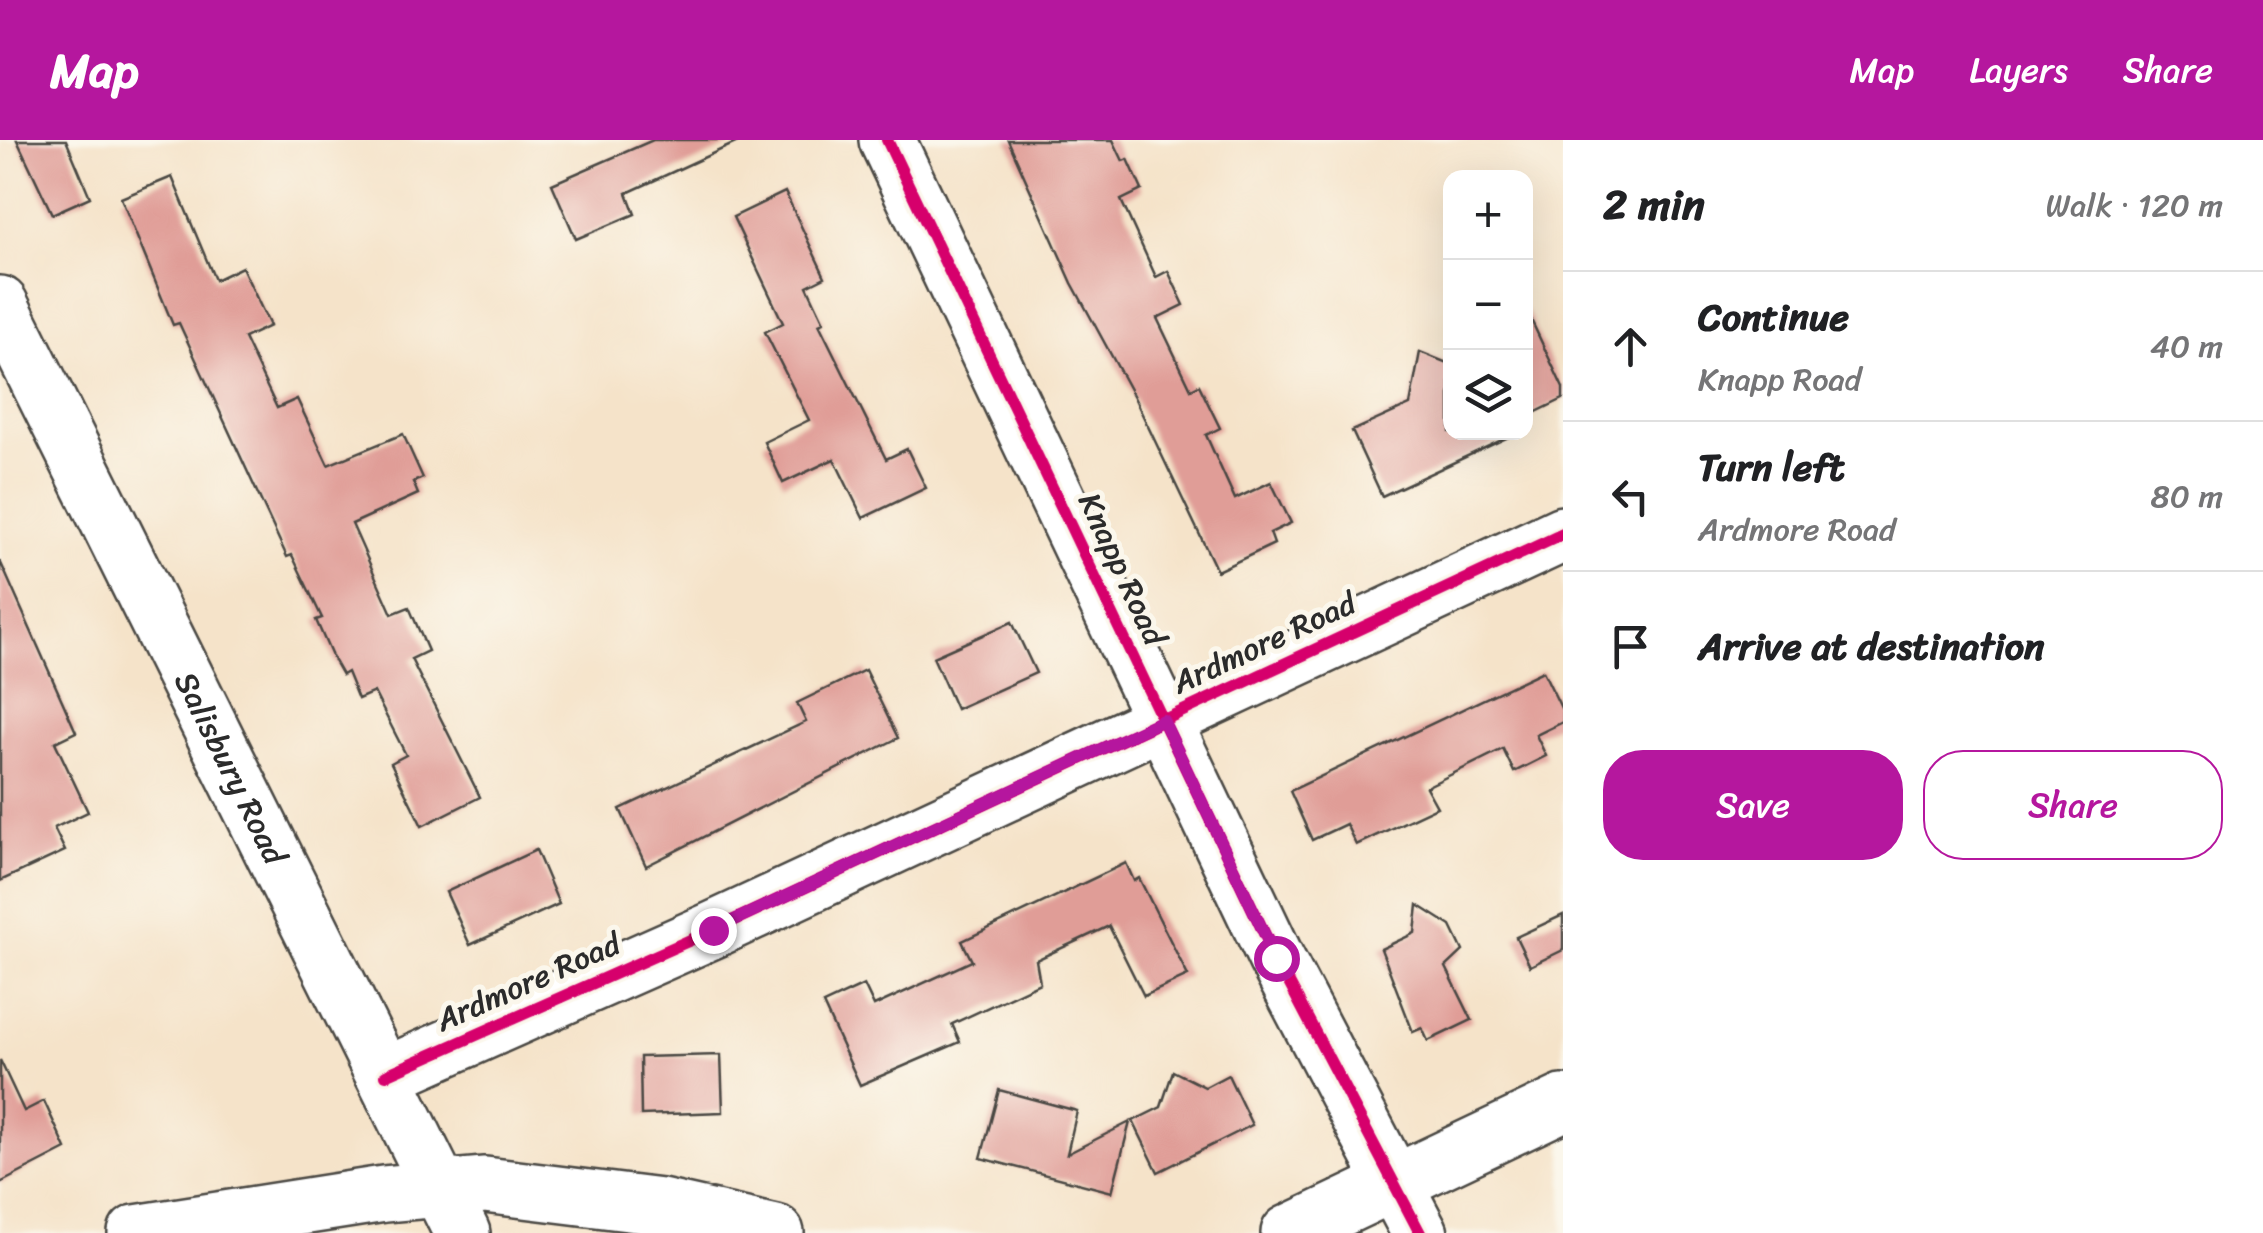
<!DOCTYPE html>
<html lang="en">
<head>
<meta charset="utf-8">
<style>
  :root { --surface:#fff; --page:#f6f6f6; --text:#202124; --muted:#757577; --line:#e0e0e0; --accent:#b5179e }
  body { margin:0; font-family:Sriracha,sans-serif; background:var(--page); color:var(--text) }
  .controls { position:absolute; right:30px; top:30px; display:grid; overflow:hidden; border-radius:20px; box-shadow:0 10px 40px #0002 }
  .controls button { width:90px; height:90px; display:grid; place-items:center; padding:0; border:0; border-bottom:2px solid var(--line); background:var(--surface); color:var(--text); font:50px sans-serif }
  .stop { position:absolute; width:30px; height:30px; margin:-22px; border:8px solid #b5179e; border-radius:50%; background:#fff }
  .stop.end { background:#b5179e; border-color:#fff; box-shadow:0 2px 10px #0008 }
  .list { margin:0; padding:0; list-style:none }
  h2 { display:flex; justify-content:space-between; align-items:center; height:130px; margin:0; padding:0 40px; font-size:42px }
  h2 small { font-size:32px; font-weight:400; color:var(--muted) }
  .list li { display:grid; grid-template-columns:65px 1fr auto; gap:30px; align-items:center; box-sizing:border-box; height:150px; padding:0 40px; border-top:2px solid var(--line) }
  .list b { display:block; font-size:38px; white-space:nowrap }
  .list p { margin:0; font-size:32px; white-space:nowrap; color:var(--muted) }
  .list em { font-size:32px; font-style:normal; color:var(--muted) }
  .actions { display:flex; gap:20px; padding:30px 40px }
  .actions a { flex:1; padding:22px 0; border:2px solid var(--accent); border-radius:40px; text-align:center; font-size:35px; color:var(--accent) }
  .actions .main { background:var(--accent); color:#fff }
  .icon { flex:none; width:55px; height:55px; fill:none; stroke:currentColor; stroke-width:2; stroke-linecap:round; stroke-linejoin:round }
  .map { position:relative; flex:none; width:1563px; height:1093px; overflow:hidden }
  header { display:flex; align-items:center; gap:60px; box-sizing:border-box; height:140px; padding:0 50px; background:var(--accent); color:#fff }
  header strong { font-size:48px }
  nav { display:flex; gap:55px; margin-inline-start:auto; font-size:35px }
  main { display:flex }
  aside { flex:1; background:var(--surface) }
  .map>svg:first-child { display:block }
  .building { fill:#e09d97 }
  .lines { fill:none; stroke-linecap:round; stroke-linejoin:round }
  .minor-casing { stroke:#494743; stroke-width:60 }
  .minor { stroke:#fff; stroke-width:55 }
  .cycleway-casing { stroke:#fbf7ec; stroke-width:19 }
  .cycleway { stroke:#d6006c; stroke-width:12 }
  .route { stroke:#b5179e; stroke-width:12 }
  .labels { text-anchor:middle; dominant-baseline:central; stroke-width:10; stroke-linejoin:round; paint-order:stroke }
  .street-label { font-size:32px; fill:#2b2b2b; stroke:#fbf7ec }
</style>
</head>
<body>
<header>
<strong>Map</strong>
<nav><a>Map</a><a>Layers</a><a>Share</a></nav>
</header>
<main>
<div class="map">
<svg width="1563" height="1093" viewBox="0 0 1563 1093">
  <rect width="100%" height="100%" fill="#fbf7ec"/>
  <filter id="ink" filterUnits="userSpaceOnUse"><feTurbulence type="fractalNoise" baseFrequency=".01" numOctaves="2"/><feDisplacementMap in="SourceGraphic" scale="20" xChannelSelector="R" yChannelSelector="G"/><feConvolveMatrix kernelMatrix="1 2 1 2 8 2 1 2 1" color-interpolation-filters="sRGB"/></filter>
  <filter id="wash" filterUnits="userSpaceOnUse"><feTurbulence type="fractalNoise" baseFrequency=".0048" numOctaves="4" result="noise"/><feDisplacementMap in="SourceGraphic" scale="40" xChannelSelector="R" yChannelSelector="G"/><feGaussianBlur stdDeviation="2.25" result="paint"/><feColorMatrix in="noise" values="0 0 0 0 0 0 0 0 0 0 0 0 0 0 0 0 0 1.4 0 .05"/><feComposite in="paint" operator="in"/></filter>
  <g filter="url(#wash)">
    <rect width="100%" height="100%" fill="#f5e3c9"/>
    <g id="blocks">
      <g class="building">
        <path d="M17 0H66L90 57 52 74Z"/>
        <path d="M653 0H742L627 53 635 74 576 99 552 44Z"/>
        <path d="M1008 0H1113L1123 21 1128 19 1142 50 1121 60 1156 137 1168 131 1184 165 1157 178 1191 249 1199 245 1220 288 1206 295 1235 359 1271 342 1291 383 1270 393 1274 404 1217 431 1134 257 1072 143Z"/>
        <path d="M172 37 215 140 242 127 270 186 244 198 277 268 297 259 328 325 403 294 423 338 413 342 418 354 352 384 392 474 409 467 428 511 411 519 480 657 422 686 391 623 406 615 374 552 358 559 347 532 342 535 334 521 316 480 322 478 292 415 287 417 179 183 173 185 121 58Z"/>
        <path d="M785 52 825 137 807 146 824 182 819 184 886 319 907 309 926 348 863 378 834 319 783 343 764 302 809 280 765 192 783 183 733 77Z"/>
        <path d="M1526 169 1563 248V259L1526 277Z"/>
        <path d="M1420 212 1450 224V292H1519L1382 356 1352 291 1410 265Z"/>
        <path d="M0 421 76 592 55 602 88 672 54 688 65 711 0 741Z"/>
        <path d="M1012 482 1036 533 956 569 933 517Z"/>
        <path d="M865 530 898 598 646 726 620 669 806 582 797 563Z"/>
        <path d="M1543 531 1563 572V582L1536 595 1546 616 1514 632 1503 609 1426 647 1437 667 1356 705 1346 684 1312 700 1290 651Z"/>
        <path d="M536 710 559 764 470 805 446 752Z"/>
        <path d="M1126 723 1134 741 1139 738 1188 836 1144 856 1109 786 1036 820 1040 843 952 884 960 902 860 945 823 864 864 845 874 866 972 821 962 801Z"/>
        <path d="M1418 765 1451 786 1463 811 1446 827 1472 880 1428 901 1422 888 1413 892 1381 809 1415 793Z"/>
        <path d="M1563 775V810L1530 826 1516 797Z"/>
        <path d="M721 915 723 972 641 975 640 917Z"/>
        <path d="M0 920 24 971 44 961 66 1009 0 1043Z"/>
        <path d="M1173 931 1205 947 1228 935 1252 985 1158 1032 1133 981 1161 967Z"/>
        <path d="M999 950 1077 971 1067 1014 1130 982 1112 1052 981 1018Z"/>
      </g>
    </g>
  </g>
  <g filter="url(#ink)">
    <use href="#blocks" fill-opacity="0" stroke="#494743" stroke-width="2.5"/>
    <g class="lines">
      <defs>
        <g id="minor">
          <path d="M887 0 1276 818 1420 1093"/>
          <path id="s1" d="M0 164 462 1093"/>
          <path d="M386 935 713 790 1563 394"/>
          <path d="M136 1093 384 1054 485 1045 661 1067 776 1093"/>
          <path d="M1289 1093 1563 963"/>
        </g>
      </defs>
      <use href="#minor" class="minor-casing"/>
      <use href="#minor" class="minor"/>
      <defs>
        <g id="cycleway">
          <path d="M887 0 1276 818 1420 1093"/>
          <path d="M386 935 713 790 1563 394"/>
        </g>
      </defs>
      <use href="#cycleway" class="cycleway-casing"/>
      <use href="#cycleway" class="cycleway"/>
    </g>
  </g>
  <g class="lines" filter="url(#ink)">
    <path class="route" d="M713 790 1163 580 1276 818"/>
  </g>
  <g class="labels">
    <g class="street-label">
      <text transform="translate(1122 429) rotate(65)">Knapp Road</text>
      <text transform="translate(1264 503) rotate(-25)">Ardmore Road</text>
      <text stroke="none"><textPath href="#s1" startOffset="518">Salisbury Road</textPath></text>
      <text transform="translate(528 842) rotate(-24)">Ardmore Road</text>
    </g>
  </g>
</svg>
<div class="controls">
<button>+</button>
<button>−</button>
<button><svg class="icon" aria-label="layers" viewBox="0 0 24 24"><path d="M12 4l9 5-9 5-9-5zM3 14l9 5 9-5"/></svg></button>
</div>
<div class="stop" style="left:1276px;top:818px"></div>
<div class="stop end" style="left:713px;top:790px"></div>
</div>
<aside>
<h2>2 min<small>Walk · 120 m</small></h2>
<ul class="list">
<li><svg class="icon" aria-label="ahead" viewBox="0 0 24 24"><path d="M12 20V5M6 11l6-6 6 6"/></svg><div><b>Continue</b><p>Knapp Road</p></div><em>40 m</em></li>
<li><svg class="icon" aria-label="left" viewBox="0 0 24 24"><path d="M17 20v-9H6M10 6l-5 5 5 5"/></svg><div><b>Turn left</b><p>Ardmore Road</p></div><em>80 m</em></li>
<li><svg class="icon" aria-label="arrive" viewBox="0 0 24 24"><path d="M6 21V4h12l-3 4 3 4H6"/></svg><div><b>Arrive at destination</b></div></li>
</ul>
<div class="actions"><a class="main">Save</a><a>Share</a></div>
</aside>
</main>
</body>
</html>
